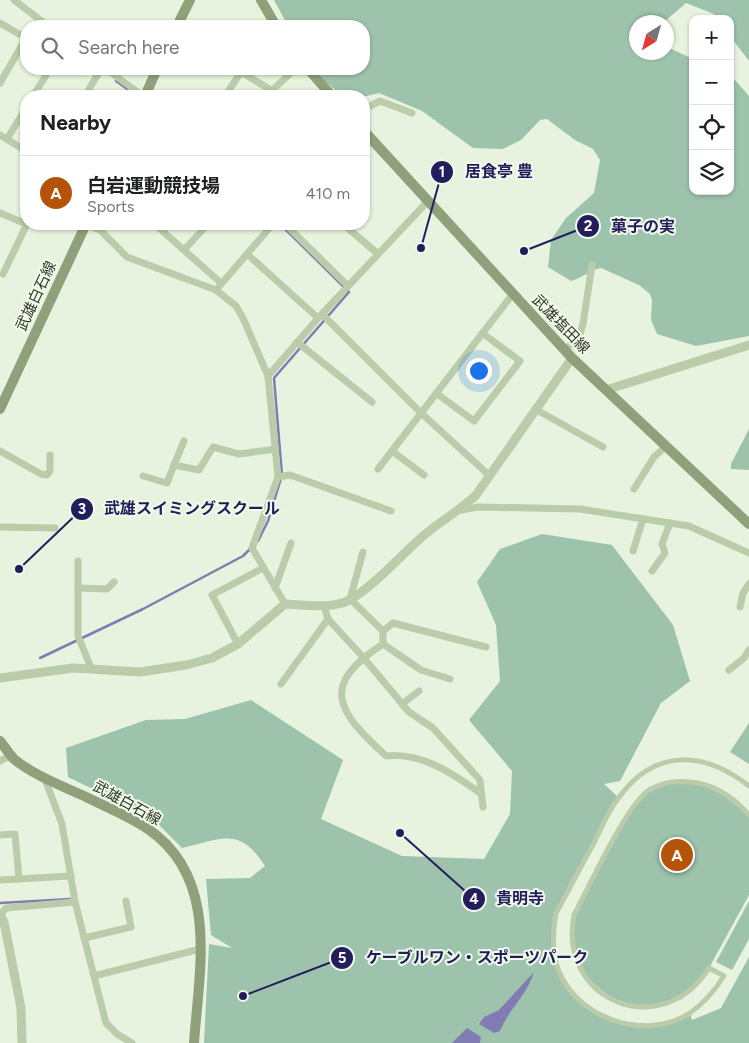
<!DOCTYPE html>
<html lang="en">
<head>
<meta charset="utf-8">
<style>
  :root { --surface:#fff; --page:#f2f2f2; --text:#202124; --muted:#757577; --line:#e0e0e0; --accent:#b45309 }
  body { margin:0; font-family:Figtree,"Noto Sans JP",sans-serif; background:var(--page); color:var(--text) }
  .controls { position:absolute; right:15px; top:15px; display:grid; overflow:hidden; border-radius:10px; box-shadow:0 1px 4px #0004 }
  .controls button { width:45px; height:45px; display:grid; place-items:center; padding:0; border:0; border-bottom:1px solid var(--line); background:var(--surface); color:var(--text); font:25px sans-serif }
  .compass { position:absolute; left:629px; top:15px; width:45px; height:45px; border-radius:50%; background:var(--surface); box-shadow:0 1px 4px #0004; rotate:217deg }
  .you { position:absolute; left:478px; top:370px; width:18px; height:18px; margin:-12px; border:4px solid #fff; border-radius:50%; background:#1a73e8; box-shadow:0 0 0 8px #1a73e833 }
  .badge { display:grid; place-items:center; width:32px; height:32px; border-radius:50%; background:var(--accent); color:#fff; font-size:16px; font-weight:700 }
  .pin { position:absolute; translate:-50% -50%; border:2px solid #fff; box-shadow:0 1px 5px #0006 }
  .list { margin:0; padding:0; list-style:none }
  h2 { display:flex; justify-content:space-between; align-items:center; height:65px; margin:0; padding:0 20px; font-size:21px }
  h2 small { font-size:16px; font-weight:400; color:var(--muted) }
  .list li { display:grid; grid-template-columns:32px 1fr auto; gap:15px; align-items:center; box-sizing:border-box; height:75px; padding:0 20px; border-top:1px solid var(--line) }
  .list b { display:block; font-size:19px; white-space:nowrap }
  .list p { margin:0; font-size:16px; white-space:nowrap; color:var(--muted) }
  .list em { font-size:16px; font-style:normal; color:var(--muted) }
  .icon { flex:none; width:28px; height:28px; fill:none; stroke:currentColor; stroke-width:2; stroke-linecap:round; stroke-linejoin:round }
  .map { position:relative; flex:none; width:749px; height:1043px; overflow:hidden }
  .search { position:absolute; background:var(--surface); box-shadow:0 1px 4px #0004; left:20px; top:20px; width:350px; height:55px; display:flex; align-items:center; gap:12px; box-sizing:border-box; padding:0 18px; border-radius:20px; color:var(--muted); font-size:19px }
  .panel { position:absolute; background:var(--surface); box-shadow:0 1px 4px #0004; left:20px; top:90px; width:350px; height:140px; border-radius:20px }
  .map>svg:first-child { display:block }
  .green { fill:#9dc3ac }
  .water { fill:#817cb2 }
  .lines { fill:none; stroke-linecap:round; stroke-linejoin:round }
  .stream { stroke:#817cb2; stroke-width:2.5 }
  .pedestrian { stroke:#bacca9; stroke-width:5 }
  .minor { stroke:#bacca9; stroke-width:7 }
  .tertiary { stroke:#bacca9; stroke-width:9 }
  .secondary { stroke:#90a07a; stroke-width:10 }
  .labels { text-anchor:middle; dominant-baseline:central; stroke-width:4; stroke-linejoin:round; paint-order:stroke }
  .street-label { font-size:15px; fill:#333929; stroke:#f1fbeb }
  .leader { fill:none; stroke:#241d5c; stroke-width:2 }
  .callout-dot { fill:#241d5c; stroke:#f1fbeb; stroke-width:2 }
  .mark-label { font-size:15px; text-anchor:middle; font-weight:bold; fill:#fff }
  .callout-label { font-size:16px; text-anchor:middle; font-weight:bold; fill:#241d5c; stroke:#f1fbeb; stroke-width:4; stroke-linejoin:round; paint-order:stroke }
</style>
</head>
<body>
<div class="map">
<svg width="749" height="1043" viewBox="0 0 749 1043">
  <rect width="100%" height="100%" fill="#e7f3de"/>
  <g class="green">
    <path d="M274 0H749V61L730 36V19H718L714 14 686 3 664 22H636V52H666L667 47 693 59V191H730V77L735 80 749 96V336L696 346 657 334 651 320 652 300 650 294 639 285 601 268C590 270 582 278 571 281L548 267 551 240 566 218 594 193 600 160 593 149 575 140 547 119 540 120 521 140 503 149 473 148 422 111 379 93C351 102 333 95 316 69H364V26H288Z"/>
    <path d="M749 429V470L731 469V464Z"/>
    <path d="M542 534 612 545 673 625 690 681 661 703 620 781 604 784 618 797 556 913 553 931 557 964 565 982 578 1000 615 1021 661 1025 690 1013 692 1020 721 1008 749 957V1043H204L209 944 232 948 211 935 206 879 250 878 265 866C239 826 223 839 182 848L152 818 68 777 66 748 146 720 185 719 251 700 343 760 321 819 402 856 484 859 510 814 512 771 469 720 500 681 496 625 477 582 500 549Z"/>
    <path d="M749 723V764L730 752Z"/>
    <path d="M675 781 714 788 749 815V895L702 981 682 999 647 1009 619 1004 585 977 572 947 571 931 574 915 629 812 650 790Z"/>
    <path d="M749 901V939L732 970 716 962Z"/>
  </g>
  <g class="water">
    <path d="M534 972C527 995 509 1009 500 1031L494 1033 479 1024 484 1017 499 1010Z"/>
    <path d="M467 1028 481 1037 480 1043H452Z"/>
  </g>
  <g class="lines">
    <g class="stream">
      <path d="M116 81 137 96"/>
      <path d="M258 541 268 521 282 475 274 378 349 292 280 224"/>
      <path d="M40 658 143 609 243 556 251 548"/>
      <path d="M0 903 71 899"/>
    </g>
    <path class="pedestrian" d="M749 786C704 751 656 748 620 796 609 809 602 827 594 843 581 866 569 890 556 913 553 930 552 946 556 963 571 1017 644 1043 690 1013 704 1003 715 990 724 976L709 968C662 1043 557 1001 574 915 589 887 626 805 649 790 664 781 682 780 698 783 718 787 736 800 749 815"/>
    <g class="minor">
      <path d="M14 0 48 26"/>
      <path d="M0 23 26 38 0 83"/>
      <path d="M106 69 143 96"/>
      <path d="M33 96 50 69"/>
      <path d="M85 96 101 69"/>
      <path d="M225 96 241 72 271 90"/>
      <path d="M266 96 295 69"/>
      <path d="M364 109 380 101 412 113"/>
      <path d="M0 135 26 151"/>
      <path d="M7 139 26 108"/>
      <path d="M428 201 322 314 420 412 490 476"/>
      <path d="M0 213 26 224"/>
      <path d="M85 224 100 230 127 257 216 290 236 306 243 318 268 376 278 477 252 548 285 604"/>
      <path d="M285 224 348 286"/>
      <path d="M343 224 378 254"/>
      <path d="M158 227 221 283"/>
      <path d="M184 250 208 224"/>
      <path d="M247 254 318 318"/>
      <path d="M3 274 27 224"/>
      <path d="M216 290 273 224"/>
      <path d="M297 342 372 402"/>
      <path d="M565 351 580 334 583 324 592 265"/>
      <path d="M268 376 320 316"/>
      <path d="M436 393 474 421 520 361 482 333"/>
      <path d="M535 409 603 447"/>
      <path d="M0 451 41 474 47 475 50 471V455"/>
      <path d="M392 451 424 475"/>
      <path d="M174 465 184 441"/>
      <path d="M378 469 512 295"/>
      <path d="M143 476 167 483 174 465 199 470 213 447 239 454 275 449"/>
      <path d="M278 477 290 475 391 511"/>
      <path d="M634 489 654 457 666 446"/>
      <path d="M461 510 478 507 580 509 689 526 749 553"/>
      <path d="M0 527 55 528"/>
      <path d="M633 551 643 519"/>
      <path d="M363 552 350 599 383 631 393 623 486 647"/>
      <path d="M78 561V636L91 668"/>
      <path d="M652 571 665 553 662 544 670 523"/>
      <path d="M78 588 107 589 114 582"/>
      <path d="M275 588 291 543"/>
      <path d="M324 606 328 619 363 657 409 712 433 728 480 780 483 807"/>
      <path d="M740 607 743 593 749 584"/>
      <path d="M383 631V644C318 686 338 712 386 756 421 752 452 773 480 793"/>
      <path d="M238 644 212 595 263 568"/>
      <path d="M383 644 421 670 450 679"/>
      <path d="M729 670 744 658 749 650"/>
      <path d="M281 684 328 619"/>
      <path d="M402 704 419 691"/>
      <path d="M0 761 12 755"/>
      <path d="M44 777 62 824 75 902 106 1023 117 1034 132 1043"/>
      <path d="M0 835 15 834 19 879"/>
      <path d="M0 880 71 876"/>
      <path d="M0 915 6 908 75 902"/>
      <path d="M84 938 131 927 126 901"/>
      <path d="M94 976 200 949"/>
    </g>
    <g class="tertiary">
      <path d="M606 390 749 345"/>
      <path d="M0 678 73 668 140 672 186 665 212 658 238 644 285 604C304 605 324 608 342 603 364 597 403 553 422 537 439 522 459 511 476 495L572 358"/>
      <path d="M0 915 4 922 21 1008 22 1043"/>
    </g>
    <g class="secondary">
      <path d="M261 0 276 26"/>
      <path d="M177 26 190 0"/>
      <path d="M308 69 332 96"/>
      <path d="M145 96 157 69"/>
      <path d="M364 131 572 358 749 524"/>
      <path d="M0 409 86 224"/>
      <path d="M0 741C5 747 9 754 14 759 33 775 62 786 84 796 106 807 129 816 148 829 220 878 199 970 194 1043"/>
    </g>
  </g>
  <g class="labels">
    <g class="street-label">
      <text transform="translate(36 296) rotate(-65)">武雄白石線</text>
      <text transform="translate(561 324) rotate(46)">武雄塩田線</text>
      <text transform="translate(127 803) rotate(29)">武雄白石線</text>
    </g>
  </g>
  <path class="leader" d="M421 248L442 172M524 251L588 226M19 569L82 509M400 833L474 899M243 996L342 958"/>
  <g class="callout-dot">
    <circle cx="421" cy="248" r="5"/>
    <circle cx="524" cy="251" r="5"/>
    <circle cx="19" cy="569" r="5"/>
    <circle cx="400" cy="833" r="5"/>
    <circle cx="243" cy="996" r="5"/>
    <circle cx="442" cy="172" r="12"/>
    <circle cx="588" cy="226" r="12"/>
    <circle cx="82" cy="509" r="12"/>
    <circle cx="474" cy="899" r="12"/>
    <circle cx="342" cy="958" r="12"/>
  </g>
  <g class="mark-label">
    <text x="442" y="177">1</text>
    <text x="588" y="231">2</text>
    <text x="82" y="514">3</text>
    <text x="474" y="904">4</text>
    <text x="342" y="963">5</text>
  </g>
  <g class="callout-label">
    <text x="499" y="177">居食亭 豊</text>
    <text x="643" y="232">菓子の実</text>
    <text x="192" y="514">武雄スイミングスクール</text>
    <text x="520" y="904">貴明寺</text>
    <text x="477" y="963">ケーブルワン・スポーツパーク</text>
  </g>
</svg>
<div class="controls">
<button>+</button>
<button>−</button>
<button><svg class="icon" aria-label="locate" viewBox="0 0 24 24"><circle cx="12" cy="12" r="6"/><path d="M12 2v4M12 18v4M2 12h4M18 12h4"/></svg></button>
<button><svg class="icon" aria-label="layers" viewBox="0 0 24 24"><path d="M12 4l9 5-9 5-9-5zM3 14l9 5 9-5"/></svg></button>
</div>
<svg class="compass" viewBox="-18 -18 36 36"><path d="M0-13l5 13h-10z" fill="#e53935"/><path d="M0 13l5-13h-10z" fill="#757577"/></svg>
<div class="you"></div>
<div class="pin badge" style="left:677px;top:855px">A</div>
<div class="search"><svg class="icon" aria-label="search" viewBox="0 0 24 24"><circle cx="10" cy="10" r="6"/><path d="M15 15l6 6"/></svg>Search here</div>
<section class="panel">
<h2>Nearby<small></small></h2>
<ul class="list">
<li><span class="badge">A</span><div><b>白岩運動競技場</b><p>Sports</p></div><em>410 m</em></li>
</ul>
</section>
</div>
</body>
</html>
